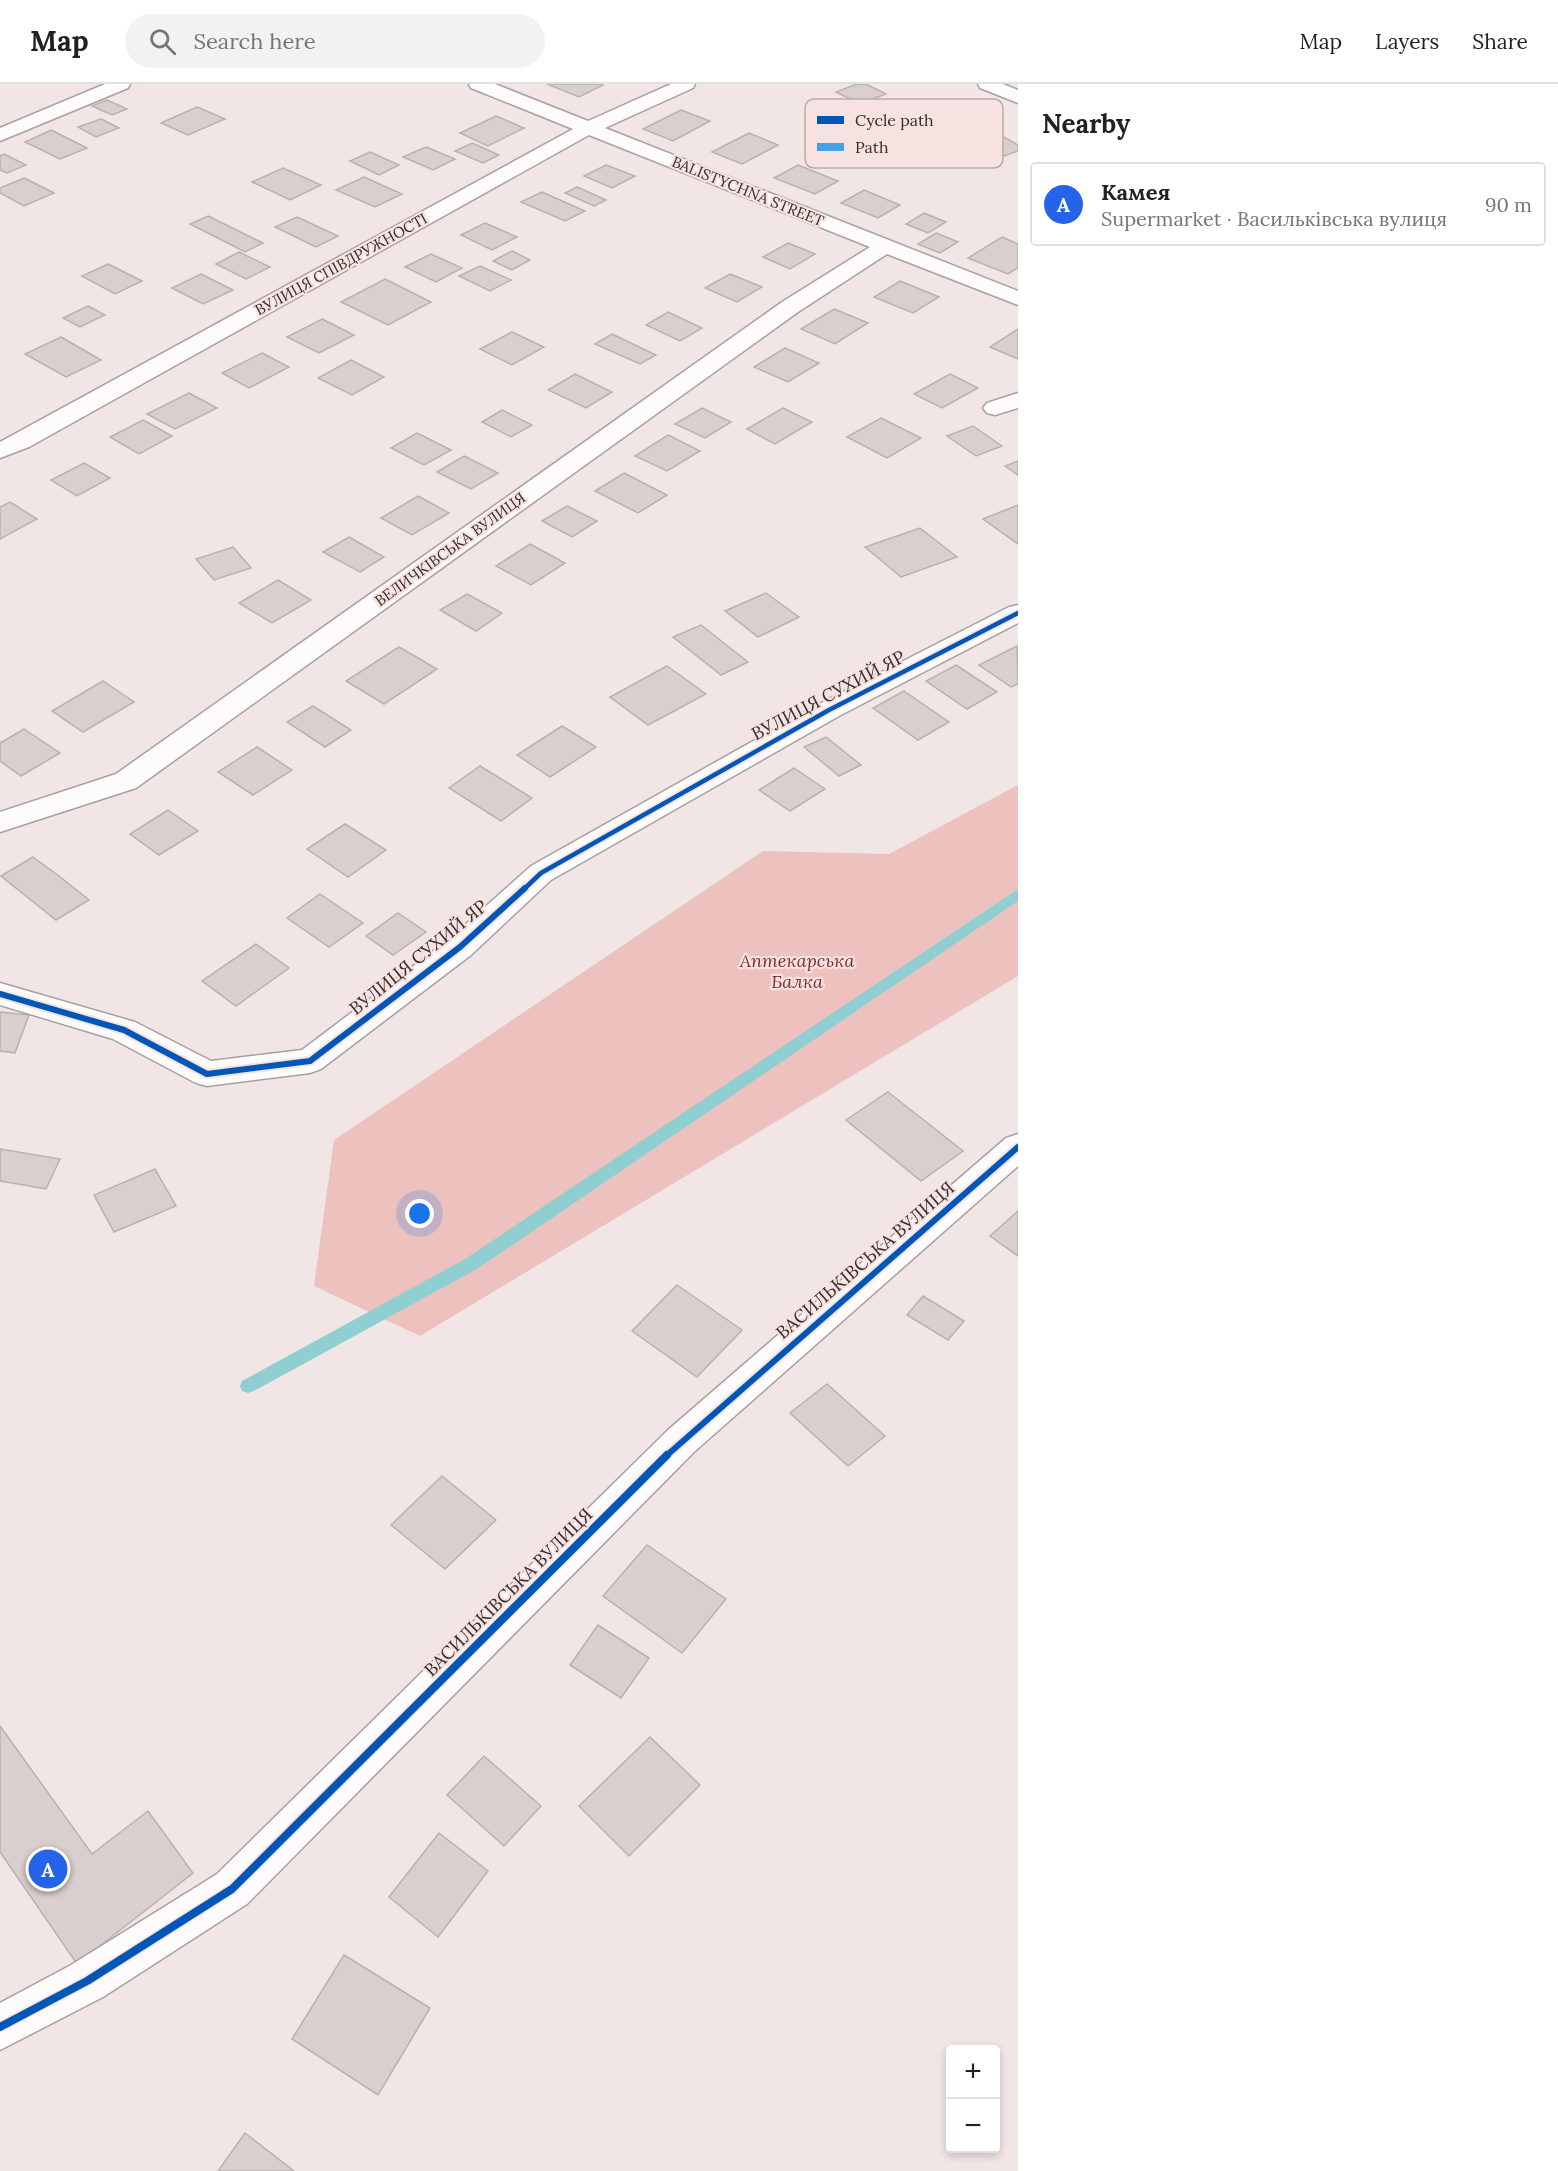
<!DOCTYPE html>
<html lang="en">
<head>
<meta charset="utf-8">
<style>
  :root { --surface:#fff; --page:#f2f2f2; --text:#202124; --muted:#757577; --line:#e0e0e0; --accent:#2563eb }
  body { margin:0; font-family:Lora,serif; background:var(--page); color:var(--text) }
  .controls { position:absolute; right:18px; bottom:18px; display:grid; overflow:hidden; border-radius:6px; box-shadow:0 3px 9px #0003 }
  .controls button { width:54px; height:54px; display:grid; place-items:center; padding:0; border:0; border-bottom:2px solid var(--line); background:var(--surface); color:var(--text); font:30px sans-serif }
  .you { position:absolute; left:420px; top:1130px; width:21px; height:21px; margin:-15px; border:4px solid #fff; border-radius:50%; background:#1a73e8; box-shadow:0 0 0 9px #1a73e833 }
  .badge { display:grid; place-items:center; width:39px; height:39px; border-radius:50%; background:var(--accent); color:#fff; font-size:20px; font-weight:700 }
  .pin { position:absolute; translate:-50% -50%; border:3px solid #fff; box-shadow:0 2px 6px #0006 }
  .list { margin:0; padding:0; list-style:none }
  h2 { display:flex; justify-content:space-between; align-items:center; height:78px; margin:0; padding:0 24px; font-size:26px }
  h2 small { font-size:20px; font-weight:400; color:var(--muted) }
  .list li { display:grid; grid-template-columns:39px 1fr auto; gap:18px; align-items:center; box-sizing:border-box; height:84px; margin:0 12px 12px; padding:0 12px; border:2px solid var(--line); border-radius:6px }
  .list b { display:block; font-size:22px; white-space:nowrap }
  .list p { margin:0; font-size:20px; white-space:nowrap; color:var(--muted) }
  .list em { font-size:20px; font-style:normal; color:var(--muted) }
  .icon { flex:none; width:33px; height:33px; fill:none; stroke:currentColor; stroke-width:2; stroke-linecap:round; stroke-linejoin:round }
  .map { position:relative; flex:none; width:1018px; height:2087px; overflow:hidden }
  header { display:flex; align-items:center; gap:36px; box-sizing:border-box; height:84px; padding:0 30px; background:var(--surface); border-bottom:2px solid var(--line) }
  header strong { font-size:28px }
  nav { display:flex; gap:33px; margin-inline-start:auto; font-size:21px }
  .search { width:420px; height:54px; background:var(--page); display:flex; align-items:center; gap:15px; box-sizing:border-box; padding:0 21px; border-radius:33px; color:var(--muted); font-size:22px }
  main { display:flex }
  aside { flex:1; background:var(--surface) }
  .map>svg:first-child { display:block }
  .green { fill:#edc1be }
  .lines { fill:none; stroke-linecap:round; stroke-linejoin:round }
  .stream { fill:#90cfd1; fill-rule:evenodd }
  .building { fill:#d8cfce; stroke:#b9b1b0; stroke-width:1.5 }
  .minor-casing { stroke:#a8a0a0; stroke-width:3 }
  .minor { fill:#fdfbfb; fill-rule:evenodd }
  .cycleway-far2-casing { stroke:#f6e2e0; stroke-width:8 }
  .cycleway-far1-casing { stroke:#f6e2e0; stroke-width:10 }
  .cycleway-casing { stroke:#f6e2e0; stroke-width:11 }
  .cycleway-far2 { stroke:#0057b8; stroke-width:4.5 }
  .cycleway-far1 { stroke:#0057b8; stroke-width:6 }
  .cycleway { stroke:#0057b8; stroke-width:8 }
  .labels { text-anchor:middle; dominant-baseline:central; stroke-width:4.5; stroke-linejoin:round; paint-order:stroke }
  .far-street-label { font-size:15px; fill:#332c2b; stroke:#f6e2e0 }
  .street-label { font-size:18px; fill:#332c2b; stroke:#f6e2e0 }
  .park-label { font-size:18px; font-style:italic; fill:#812a2d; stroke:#f6e2e0 }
  .key { fill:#f6e2e0; stroke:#bcabaa; stroke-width:1.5 }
  .key-label { font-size:16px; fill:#332c2b }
</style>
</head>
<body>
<header>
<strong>Map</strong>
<div class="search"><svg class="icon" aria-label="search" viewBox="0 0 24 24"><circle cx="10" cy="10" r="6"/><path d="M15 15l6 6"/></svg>Search here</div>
<nav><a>Map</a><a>Layers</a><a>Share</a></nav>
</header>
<main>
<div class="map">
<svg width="1018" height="2087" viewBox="0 0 1018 2087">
  <rect width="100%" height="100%" fill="#f1e6e5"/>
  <path class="green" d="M1018 701V892L420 1252 314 1202 334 1056 763 767 889 770Z"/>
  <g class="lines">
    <path class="stream" d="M1018 805V817L477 1185 254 1307 248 1309 242 1307 240 1302 242 1297 465 1175Z"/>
  </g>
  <g class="building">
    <path d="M547 0H601L603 1 579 13Z"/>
    <path d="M857 0H866L886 10 860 20 836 8Z"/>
    <path d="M107 16 127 25 112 31 92 22Z"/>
    <path d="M197 23 225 35 188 51 161 39Z"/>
    <path d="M681 26 710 37 673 57 643 45Z"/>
    <path d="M496 32 524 44 488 62 460 49Z"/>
    <path d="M101 35 119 44 96 53 78 43Z"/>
    <path d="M51 46 87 64 60 75 25 58Z"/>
    <path d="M749 49 778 61 742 80 712 68Z"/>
    <path d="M1000 51 1018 61V67L996 75 971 62Z"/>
    <path d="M472 59 499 71 483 79 455 67Z"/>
    <path d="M426 63 455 75 433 86 403 73Z"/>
    <path d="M370 68 399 81 379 91 350 77Z"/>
    <path d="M4 70 26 81 7 89 0 86V72Z"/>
    <path d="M606 81 635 92 612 104 584 92Z"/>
    <path d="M798 81 838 97 815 110 774 94Z"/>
    <path d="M283 84 321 101 290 116 252 98Z"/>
    <path d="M364 93 402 110 375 123 336 106Z"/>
    <path d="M24 94 54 109 24 122 0 109V104Z"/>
    <path d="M577 103 606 116 594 122 565 109Z"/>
    <path d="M864 106 900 121 878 134 841 119Z"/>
    <path d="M542 108 585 127 565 137 521 118Z"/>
    <path d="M924 129 946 138 928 149 906 140Z"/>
    <path d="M208 132 263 159 245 168 190 140Z"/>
    <path d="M297 133 338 152 316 163 275 143Z"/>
    <path d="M485 139 517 153 492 166 461 151Z"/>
    <path d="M936 149 958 158 940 169 918 160Z"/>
    <path d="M1002 153 1018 160V184L1008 190 968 174Z"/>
    <path d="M788 159 815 170 790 185 763 173Z"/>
    <path d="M512 167 530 176 512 186 493 177Z"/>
    <path d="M239 168 270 183 246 195 216 180Z"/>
    <path d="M431 170 462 184 436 198 405 183Z"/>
    <path d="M108 180 142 197 115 210 82 192Z"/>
    <path d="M480 182 511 196 490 207 459 192Z"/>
    <path d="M201 190 233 206 203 220 172 204Z"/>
    <path d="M730 190 762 203 737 218 705 204Z"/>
    <path d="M385 195 431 218 388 241 341 218Z"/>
    <path d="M900 197 939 213 913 229 874 213Z"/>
    <path d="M88 222 105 231 80 243 63 234Z"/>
    <path d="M834 225 868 239 835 260 801 245Z"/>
    <path d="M668 228 702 244 680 257 646 241Z"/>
    <path d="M322 235 354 251 319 269 287 253Z"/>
    <path d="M1018 245V275L990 263Z"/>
    <path d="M512 248 544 263 512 281 480 265Z"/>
    <path d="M612 250 656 271 640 280 595 260Z"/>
    <path d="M61 253 101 276 66 293 25 270Z"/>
    <path d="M785 264 819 279 788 298 754 283Z"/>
    <path d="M262 269 289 283 249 304 222 289Z"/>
    <path d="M351 276 384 293 352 311 318 294Z"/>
    <path d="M575 290 612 308 586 324 548 306Z"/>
    <path d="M950 290 978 304 942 324 914 310Z"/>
    <path d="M189 309 217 324 175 345 147 330Z"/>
    <path d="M702 324 731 338 705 354 675 340Z"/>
    <path d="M783 324 812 338 775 360 747 345Z"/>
    <path d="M502 326 532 341 511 353 482 338Z"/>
    <path d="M881 334 921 354 887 374 847 353Z"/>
    <path d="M143 336 172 352 139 370 110 353Z"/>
    <path d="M973 342 1002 362 976 372 947 352Z"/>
    <path d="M417 349 451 366 424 381 391 364Z"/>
    <path d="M668 351 700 367 667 387 635 372Z"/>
    <path d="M464 372 498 389 471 405 437 388Z"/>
    <path d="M1018 377V391L1005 382Z"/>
    <path d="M84 379 110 394 77 412 51 396Z"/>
    <path d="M624 389 667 411 638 429 595 407Z"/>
    <path d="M418 412 449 429 412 451 381 434Z"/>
    <path d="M10 418 37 435 0 455V423Z"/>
    <path d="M1018 421V460L983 435Z"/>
    <path d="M567 422 597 437 572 453 542 437Z"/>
    <path d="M920 444 957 473 901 493 865 463Z"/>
    <path d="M349 453 384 473 360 488 323 468Z"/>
    <path d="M530 460 565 479 531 501 496 482Z"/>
    <path d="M233 463 251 484 214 496 196 475Z"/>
    <path d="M278 496 311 516 272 539 239 519Z"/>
    <path d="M766 509 799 533 758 553 725 527Z"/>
    <path d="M467 510 502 529 476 547 440 526Z"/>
    <path d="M701 541 748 578 721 591 673 553Z"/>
    <path d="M1017 562 1018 600 1011 603 979 581Z"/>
    <path d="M399 563 437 585 384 620 346 597Z"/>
    <path d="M956 581 997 608 967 625 926 597Z"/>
    <path d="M667 582 706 610 648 641 610 613Z"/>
    <path d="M103 597 134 618 83 648 52 627Z"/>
    <path d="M904 607 949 638 918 656 873 624Z"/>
    <path d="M313 622 351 646 325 663 287 638Z"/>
    <path d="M562 642 596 663 550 693 517 671Z"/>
    <path d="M24 645 60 669 21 692 0 677V659Z"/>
    <path d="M826 653 861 681 839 692 804 663Z"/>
    <path d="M257 663 292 686 253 711 218 688Z"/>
    <path d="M480 682 532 714 501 737 449 704Z"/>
    <path d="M794 684 825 705 790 727 759 706Z"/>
    <path d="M168 726 198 747 159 771 130 750Z"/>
    <path d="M345 740 386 766 348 793 307 765Z"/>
    <path d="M33 773 59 792 89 816 56 836 1 792Z"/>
    <path d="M320 810 363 839 329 863 287 834Z"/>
    <path d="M398 829 426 848 393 871 366 852Z"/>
    <path d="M256 860 289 884 236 922 202 897Z"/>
    <path d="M0 928 29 931 15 969 0 967Z"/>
    <path d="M888 1008 963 1067 921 1097 846 1036Z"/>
    <path d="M0 1065 60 1075 46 1105 0 1097Z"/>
    <path d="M155 1085 176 1122 114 1148 94 1111Z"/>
    <path d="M1018 1127V1172L990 1152Z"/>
    <path d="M677 1201 742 1246 697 1293 632 1247Z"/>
    <path d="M923 1212 964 1237 948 1256 907 1231Z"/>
    <path d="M827 1300 885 1352 848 1382 790 1329Z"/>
    <path d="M442 1392 496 1436 445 1485 391 1441Z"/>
    <path d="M647 1461 726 1515 682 1569 603 1512Z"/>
    <path d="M598 1541 649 1574 621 1614 570 1581Z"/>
    <path d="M0 1642 92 1770 148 1727 193 1789 77 1880 0 1768Z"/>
    <path d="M650 1653 700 1701 629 1772 579 1722Z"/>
    <path d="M484 1672 541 1722 504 1762 447 1711Z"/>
    <path d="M439 1749 488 1787 438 1853 389 1813Z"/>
    <path d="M344 1871 430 1924 378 2011 292 1955Z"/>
    <path d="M245 2049 294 2087H218Z"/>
  </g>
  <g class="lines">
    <defs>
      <g id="minor">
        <path d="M105 0H130L128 4 0 57V44Z"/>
        <path d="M469 0H495L588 37 671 0H695L693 4 605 44 1018 207V221L887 170 798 228 136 704 0 748V728L116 690 782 218 870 163 589 51 29 363 0 374V358L573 45 471 4Z"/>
        <path d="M978 0H1003L1018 6V19L980 4Z"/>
        <path d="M1018 309V324L995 331 987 329 983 324 987 319Z"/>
        <path d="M1018 521V539L839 632 551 796 471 871 321 985 310 989 207 1002 196 999 113 955 0 921V899L135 938 211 977 302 966 449 855 531 782 819 620 1009 523Z"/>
        <path d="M1018 1050V1082L694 1368 247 1820 103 1913 0 1966V1919L71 1881 217 1790 668 1346 1006 1054Z"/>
      </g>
    </defs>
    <use href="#minor" class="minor-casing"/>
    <use href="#minor" class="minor"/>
    <defs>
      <path id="cycleway-far2" d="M523 806 541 789 829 626 1018 529"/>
      <g id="cycleway-far1">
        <path d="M0 910 124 946 207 990 310 977 460 863 525 804"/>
        <path d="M666 1372 1018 1063"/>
      </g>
      <path id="cycleway" d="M0 1943 87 1897 232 1805 667 1371"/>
    </defs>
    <use href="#cycleway-far2" class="cycleway-far2-casing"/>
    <use href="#cycleway-far1" class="cycleway-far1-casing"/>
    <use href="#cycleway" class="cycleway-casing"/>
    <use href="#cycleway-far2" class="cycleway-far2"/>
    <use href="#cycleway-far1" class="cycleway-far1"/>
    <use href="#cycleway" class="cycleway"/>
  </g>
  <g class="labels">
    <g class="far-street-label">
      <text transform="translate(748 107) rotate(22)">BALISTYCHNA STREET</text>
      <text transform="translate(341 180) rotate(-29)">ВУЛИЦЯ СПІВДРУЖНОСТІ</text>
      <text transform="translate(450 465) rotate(-36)">ВЕЛИЧКІВСЬКА ВУЛИЦЯ</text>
    </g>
    <g class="street-label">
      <text transform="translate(828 611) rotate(-28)">ВУЛИЦЯ СУХИЙ ЯР</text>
      <text transform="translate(418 873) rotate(-39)">ВУЛИЦЯ СУХИЙ ЯР</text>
      <text transform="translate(865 1176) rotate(-41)">ВАСИЛЬКІВСЬКА ВУЛИЦЯ</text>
      <text transform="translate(508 1508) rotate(-45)">ВАСИЛЬКІВСЬКА ВУЛИЦЯ</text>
    </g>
    <g class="park-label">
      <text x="797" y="876">Аптекарська<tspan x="797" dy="21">Балка</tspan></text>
    </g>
  </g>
  <rect x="805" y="15" width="198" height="69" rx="9" class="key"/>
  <rect x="817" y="32" width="27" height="8" fill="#0057b8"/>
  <rect x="817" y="59" width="27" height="8" fill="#3ea3eb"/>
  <g class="key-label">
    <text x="855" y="42">Cycle path</text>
    <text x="855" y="69">Path</text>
  </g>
</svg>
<div class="controls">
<button>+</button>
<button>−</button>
</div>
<div class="you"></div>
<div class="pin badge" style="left:48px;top:1785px">A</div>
</div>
<aside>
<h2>Nearby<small></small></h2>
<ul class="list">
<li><span class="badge">A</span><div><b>Камея</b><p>Supermarket · Васильківська вулиця</p></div><em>90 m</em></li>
</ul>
</aside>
</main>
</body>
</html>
